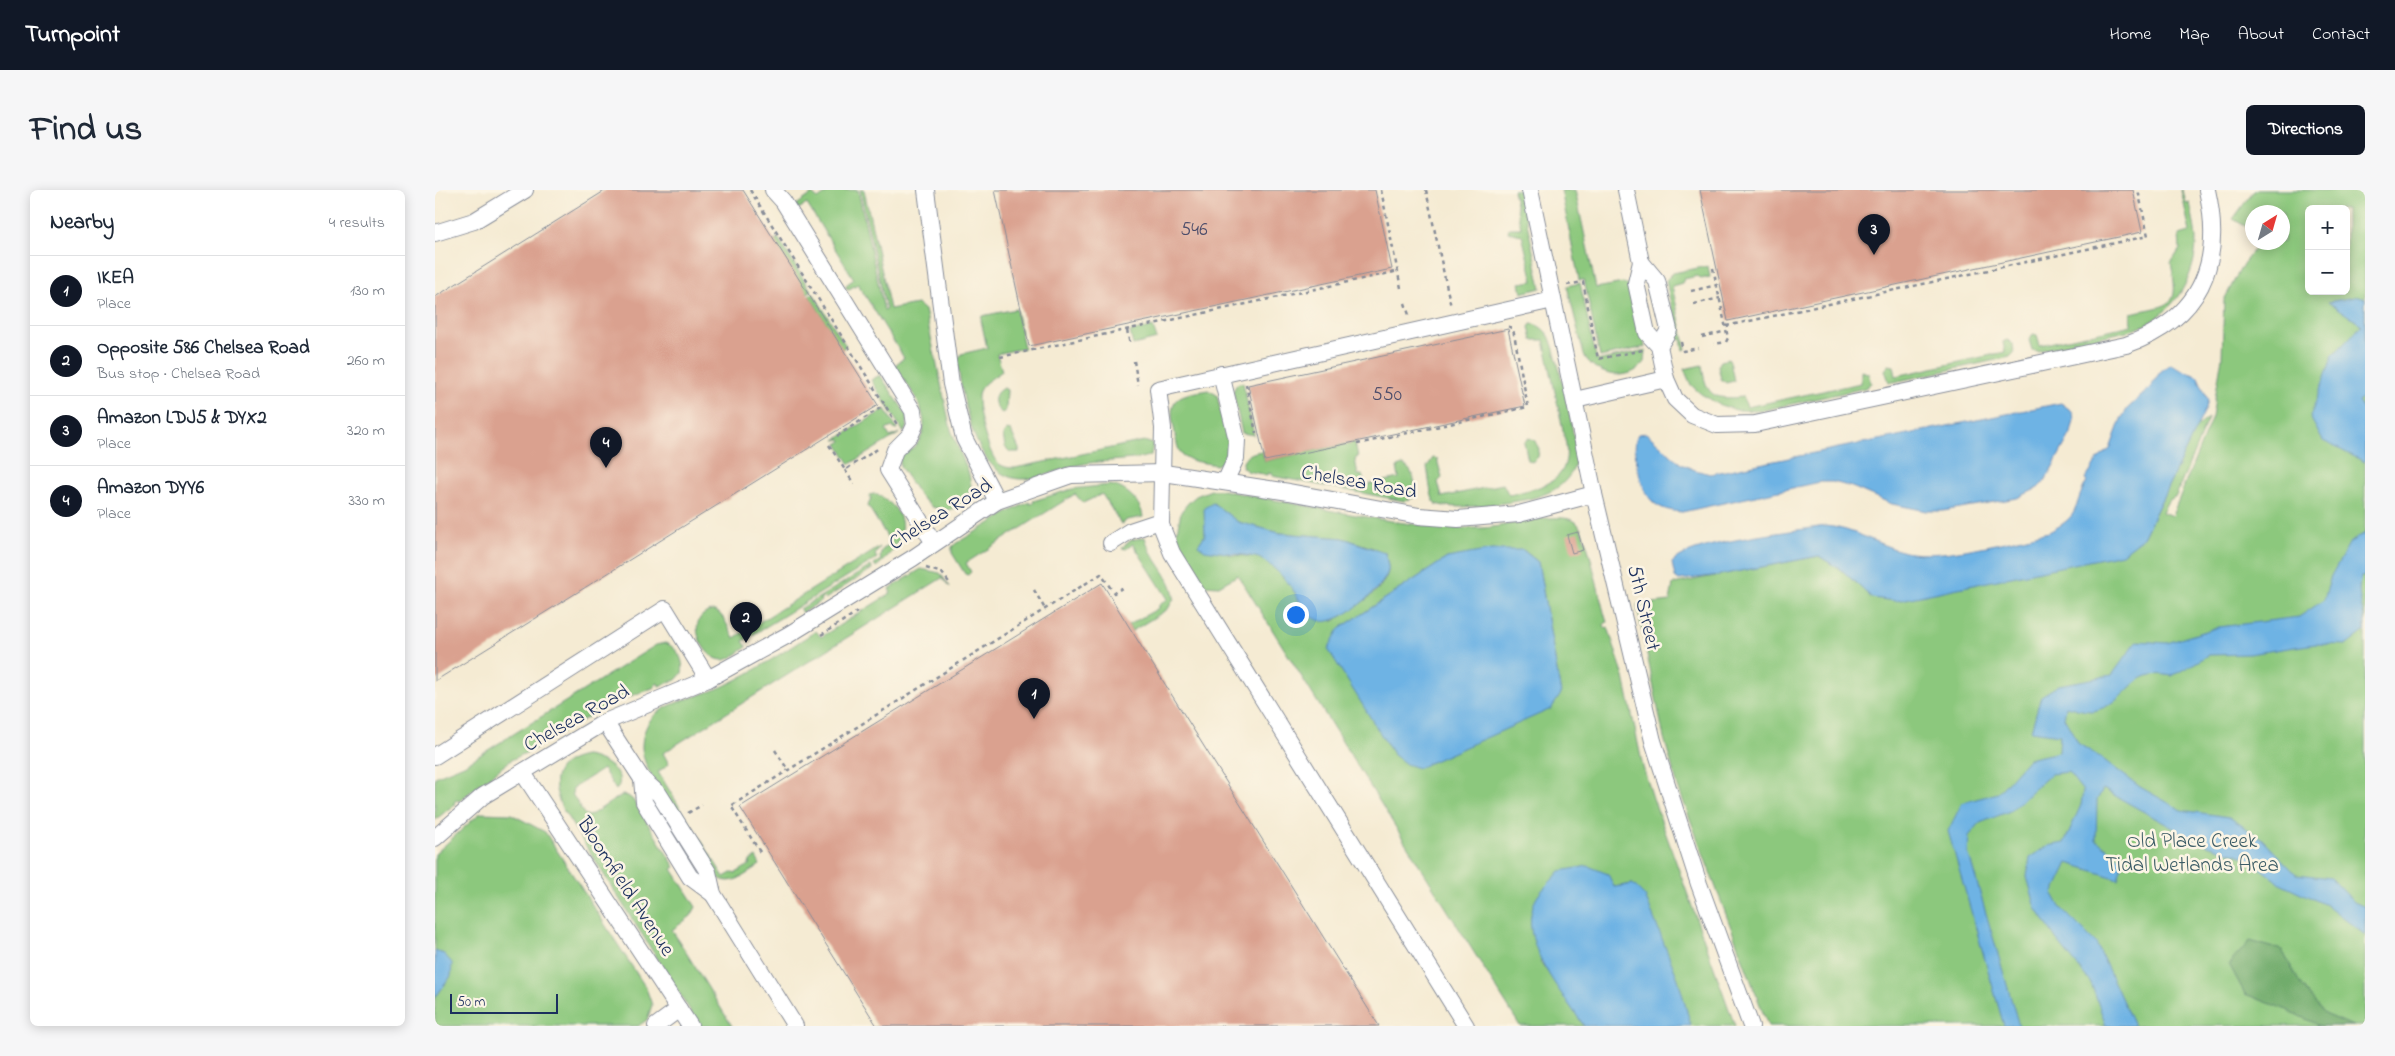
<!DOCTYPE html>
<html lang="en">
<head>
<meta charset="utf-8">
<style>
  :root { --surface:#fff; --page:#f6f6f7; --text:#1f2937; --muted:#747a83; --line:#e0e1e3; --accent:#111827 }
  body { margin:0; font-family:"Indie Flower",sans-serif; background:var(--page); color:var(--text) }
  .controls { position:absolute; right:15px; top:15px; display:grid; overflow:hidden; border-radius:8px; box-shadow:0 2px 12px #0003 }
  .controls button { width:45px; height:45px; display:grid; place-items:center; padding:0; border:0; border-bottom:1px solid var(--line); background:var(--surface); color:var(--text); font:25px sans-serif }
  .compass { position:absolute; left:1810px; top:15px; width:45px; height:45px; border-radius:50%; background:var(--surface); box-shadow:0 2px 12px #0003; rotate:37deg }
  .scale { position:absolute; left:15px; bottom:12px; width:108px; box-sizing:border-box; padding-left:5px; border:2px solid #1b2f5e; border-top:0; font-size:14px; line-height:18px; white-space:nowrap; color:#1b2f5e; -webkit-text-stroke:4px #fcf5e5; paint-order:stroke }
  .you { position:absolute; left:860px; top:424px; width:18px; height:18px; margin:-12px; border:4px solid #fff; border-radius:50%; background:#1a73e8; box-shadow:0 0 0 8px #1a73e833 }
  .badge { display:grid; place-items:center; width:32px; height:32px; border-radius:50%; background:var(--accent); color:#fff; font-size:16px; font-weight:700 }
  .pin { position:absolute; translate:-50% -41px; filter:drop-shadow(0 1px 2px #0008) }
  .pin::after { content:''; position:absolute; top:26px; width:18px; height:15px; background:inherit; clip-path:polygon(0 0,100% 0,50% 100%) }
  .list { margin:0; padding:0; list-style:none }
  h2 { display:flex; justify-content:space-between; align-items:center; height:65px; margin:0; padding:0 20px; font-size:21px }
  h2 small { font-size:16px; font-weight:400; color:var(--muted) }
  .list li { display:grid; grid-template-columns:32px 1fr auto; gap:15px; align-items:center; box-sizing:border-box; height:70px; padding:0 20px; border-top:1px solid var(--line) }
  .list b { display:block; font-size:19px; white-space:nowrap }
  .list p { margin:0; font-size:16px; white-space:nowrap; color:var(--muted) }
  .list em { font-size:16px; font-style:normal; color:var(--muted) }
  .map { position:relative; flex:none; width:1930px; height:836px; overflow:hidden; border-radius:8px }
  header { display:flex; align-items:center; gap:30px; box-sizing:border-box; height:70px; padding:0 25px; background:var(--accent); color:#fff }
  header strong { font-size:24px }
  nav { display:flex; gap:28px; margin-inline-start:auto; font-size:18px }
  .intro { display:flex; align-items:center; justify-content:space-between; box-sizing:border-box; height:120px; padding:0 30px }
  h1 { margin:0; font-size:35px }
  .button { padding:12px 22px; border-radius:8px; background:var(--accent); color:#fff; font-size:18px; font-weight:700 }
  main { display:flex; gap:30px; padding:0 30px }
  aside { flex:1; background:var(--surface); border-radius:8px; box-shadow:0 2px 12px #0003 }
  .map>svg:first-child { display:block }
  .green { fill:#8cc87d; stroke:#547c6e; fill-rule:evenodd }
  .forest { fill:#71ac6c; stroke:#466e65 }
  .water { fill:#6eb3e4; stroke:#4471a1 }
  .building { fill:#daa18f }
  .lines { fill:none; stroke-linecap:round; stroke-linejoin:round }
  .minor-casing { stroke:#888d98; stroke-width:18 }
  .path { stroke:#888d98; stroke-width:2.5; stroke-dasharray:4 4; stroke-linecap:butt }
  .minor { stroke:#fff; stroke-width:16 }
  .labels { text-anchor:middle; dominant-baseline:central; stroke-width:5; stroke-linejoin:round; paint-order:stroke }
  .number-label { font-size:19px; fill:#4b4c6a }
  .street-label { font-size:21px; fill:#1b2f5e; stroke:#fcf5e5 }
  .park-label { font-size:21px; fill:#3d5d67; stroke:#fcf5e5 }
</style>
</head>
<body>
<header>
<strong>Turnpoint</strong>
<nav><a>Home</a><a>Map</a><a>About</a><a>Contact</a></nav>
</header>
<div class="intro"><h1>Find us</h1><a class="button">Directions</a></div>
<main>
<aside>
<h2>Nearby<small>4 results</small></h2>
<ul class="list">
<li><span class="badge">1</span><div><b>IKEA</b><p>Place</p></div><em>130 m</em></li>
<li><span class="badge">2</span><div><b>Opposite 586 Chelsea Road</b><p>Bus stop · Chelsea Road</p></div><em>260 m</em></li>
<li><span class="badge">3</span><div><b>Amazon LDJ5 &amp; DYX2</b><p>Place</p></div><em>320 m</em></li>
<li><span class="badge">4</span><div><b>Amazon DYY6</b><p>Place</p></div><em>330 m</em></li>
</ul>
</aside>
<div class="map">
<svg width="1930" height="836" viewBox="0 0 1930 836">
  <rect width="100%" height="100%" fill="#fcf5e5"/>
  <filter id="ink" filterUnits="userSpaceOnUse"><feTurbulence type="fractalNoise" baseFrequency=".02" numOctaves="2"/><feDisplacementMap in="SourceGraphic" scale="10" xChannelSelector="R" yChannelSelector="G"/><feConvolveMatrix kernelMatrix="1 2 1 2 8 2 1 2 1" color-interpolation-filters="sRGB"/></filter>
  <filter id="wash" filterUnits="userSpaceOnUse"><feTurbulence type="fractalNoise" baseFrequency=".0096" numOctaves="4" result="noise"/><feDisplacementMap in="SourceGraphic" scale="20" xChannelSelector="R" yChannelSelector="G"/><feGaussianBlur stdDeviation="1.12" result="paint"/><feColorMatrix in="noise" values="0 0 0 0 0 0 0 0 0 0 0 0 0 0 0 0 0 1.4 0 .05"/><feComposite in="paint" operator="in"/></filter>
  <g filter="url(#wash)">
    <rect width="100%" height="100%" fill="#f5ebd3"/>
    <g class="green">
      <path d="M396 0H423L449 120 451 119 425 0H429L455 119 482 114 490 120 516 240 534 284 536 295 533 307 522 318 511 320 497 317 484 305 465 276V267C470 263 476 260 481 255 503 230 474 199 461 177V174L469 168 423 94 414 99 411 98V95L419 89 372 14 363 19 360 16 377 4 383 9Z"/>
      <path d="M1078 0H1085L1106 98 1087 103 1085 93 1098 91 1087 45 1073 42 1074 38H1086Z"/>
      <path d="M1126 0H1140L1161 98 1188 93 1194 95 1203 122 1210 157 1165 167 1149 90H1144Z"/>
      <path d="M1746 0H1748L1751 14 1755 13C1757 24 1760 36 1761 48 1762 87 1738 125 1701 139L1603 161 1597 160 1594 150 1598 144 1602 145 1605 155 1697 135 1696 123C1737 114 1745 119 1736 73L1745 59 1744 45 1755 42Z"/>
      <path d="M1819 0H1930V836H1333L1243 597 1229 548 1202 415 1235 411 1238 394 1384 366 1409 382 1437 408 1708 348 1761 238 1773 228 1741 306 1733 311 1727 322 1737 326 1777 227 1787 167 1789 110 1808 74 1824 53 1848 52V22H1818L1817 40 1798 29ZM1874 19H1911V101H1874Z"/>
      <path d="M343 48 376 101 372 103 339 51Z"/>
      <path d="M1273 76 1275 87 1266 89 1263 86 1249 89 1247 93 1237 96 1251 159 1248 160 1246 149 1243 150 1231 90 1238 83Z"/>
      <path d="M1145 93 1162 171 1211 160 1210 172C1194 193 1161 187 1149 165L1132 96Z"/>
      <path d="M378 103 411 156 407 159 374 105Z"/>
      <path d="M581 119 589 158 562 164 567 181C560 187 548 192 544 201 539 213 553 263 562 272 567 277 573 278 580 278L709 251 718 254 716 265C709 270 661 271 648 274 630 277 608 288 590 289 539 292 528 207 522 171L526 164 552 158 546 130 547 126Z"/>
      <path d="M1096 134C1103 134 1110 140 1114 146 1121 158 1141 249 1141 265 1141 272 1139 280 1134 286 1120 306 1092 310 1069 313 1051 315 1018 320 1001 314 995 309 994 286 992 277L998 268 1002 269 1007 288 1003 292 1007 307 1068 294 1074 305C1104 297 1136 295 1131 254L1109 150H1097L1094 137Z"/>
      <path d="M718 137 722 149 698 155 695 142Z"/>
      <path d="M1572 150 1578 154 1579 163 1575 167 1459 192H1454L1450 180 1454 175 1459 176 1461 186 1570 162 1568 152Z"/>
      <path d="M1293 169 1295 171 1299 191 1291 193 1286 189 1283 176 1286 171Z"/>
      <path d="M1267 175C1271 206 1278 210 1308 207L1312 217 1426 193V181L1433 183 1436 193 1430 198 1325 221 1301 220 1285 215 1266 204 1256 195 1249 179Z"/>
      <path d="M445 185 472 225V236L469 243 436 190Z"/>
      <path d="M808 192 819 245 807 243 798 201 802 194Z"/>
      <path d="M569 198 572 200 571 220 567 223C557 216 557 202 569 198Z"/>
      <path d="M773 200 782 205 793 254 791 269 782 275 758 271 747 265C741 257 741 247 739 238 732 205 745 205 773 200Z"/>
      <path d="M450 219 462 239 460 240 457 237 451 240 455 247 465 243 415 274 402 254 407 251 406 249 400 250Z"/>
      <path d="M572 240 576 241 584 259V262H575L570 257 568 245Z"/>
      <path d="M1094 248 1100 251 1104 259 1103 267 1097 272 1093 270 1089 252Z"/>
      <path d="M920 252 923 267 920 269 923 285H927L930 295 964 288 962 277 968 275C980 280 982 298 978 308L969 311 837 286V284L833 283 832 285 812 281 807 277C808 266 817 262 827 261L830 271Z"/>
      <path d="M675 295C690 297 706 311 708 327L692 330 686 334 667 304 648 313 640 304 531 373 536 382 533 385 530 384 517 363V357L520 354 574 322 594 312 595 314 599 313 598 311 637 299Z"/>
      <path d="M776 300H787C827 308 868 315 909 323 956 331 1001 340 1048 338 1071 337 1125 320 1141 332 1153 342 1165 413 1172 432L1169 434 1170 438 1173 437 1189 487 1208 577 1218 608 1300 836H1256L1198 694 1179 697 1105 771 1149 836H1085L803 385 784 396 768 395 745 361 742 341 746 322 753 313 761 306ZM778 313 803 332 845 343 908 348 950 362C951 368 954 377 953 382 947 404 916 419 899 431L869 420 858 399 841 379 824 367 797 365 763 355 770 345ZM1088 360 1103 372 1126 504 904 439 1012 368Z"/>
      <path d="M439 304C445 305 451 310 456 314 479 335 460 362 441 377L439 374 446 370 445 367 447 360 456 353 433 316 436 308 434 305Z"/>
      <path d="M710 347C715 369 738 386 739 408L733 419 697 441 693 435 724 418V415L733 409 698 354 691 359 687 358 696 350Z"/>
      <path d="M445 357 440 365 442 368 308 451 312 457C305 461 296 470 288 470 269 470 251 433 271 423 274 421 279 420 282 422 290 426 294 441 299 448Z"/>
      <path d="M436 376 437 379 390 409 388 407 385 409 386 411 367 423 365 419Z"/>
      <path d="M486 379 505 383 515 397 507 388 228 563 234 574 223 582 249 624 244 627C232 607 208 582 207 557 207 544 212 531 222 523 239 510 270 505 289 496 321 481 351 460 381 441L386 447 456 403 454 399Z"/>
      <path d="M230 453C242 457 250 471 247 483L241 490 224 496 223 493 220 495V497L173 515 101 558 76 570 24 611 22 610 19 612 20 614 0 630V587L29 575 221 455Z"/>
      <path d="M150 566C165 567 195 583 181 600L168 579 138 598 137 604 149 624 154 626 187 605 193 606 198 610 240 677 237 679 261 717 256 726 237 740 297 836H265L128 620C115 593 117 572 150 566Z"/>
      <path d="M45 623 76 624 110 642 211 798 217 815 212 830 203 836H0V808L16 786 9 764 0 761V664Z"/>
      <path d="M251 626 289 687 298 682 301 683 314 675 315 671 321 667 325 675C312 683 297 698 282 687L246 629Z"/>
    </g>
    <path class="forest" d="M1815 751 1847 760 1867 797 1890 824 1918 836H1885L1852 820 1810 804 1794 774Z"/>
    <g class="water">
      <path d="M1924 106 1930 108V205L1923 212 1930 223V272L1888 251 1875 227 1898 165 1927 135 1893 112Z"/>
      <path d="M1735 174 1763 187 1773 210 1771 218 1708 348 1687 364 1461 411 1437 408 1409 382 1384 366 1285 385 1244 390 1240 387 1237 373C1253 352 1361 341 1390 336 1419 338 1442 355 1470 362 1506 370 1576 350 1614 342 1648 324 1636 319 1652 291L1650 289 1652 285 1654 284 1663 269 1675 259 1686 229 1693 218 1715 198 1725 182Z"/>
      <path d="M1626 213 1638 222 1639 230 1636 243 1610 291 1603 298 1582 308 1508 321H1492L1457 314 1417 297 1398 292H1385L1247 322C1236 321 1225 319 1217 311 1206 300 1195 258 1203 244L1211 243 1246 274 1260 280 1275 284Z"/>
      <path d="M778 313 803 332 845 343 908 348 950 363C951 368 954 376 953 381 949 399 903 436 886 431 869 425 866 410 856 397 848 386 838 376 826 369 819 365 781 362 770 360L763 355 770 345 769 318Z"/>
      <path d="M1930 343V386L1926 387C1920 406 1930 420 1930 441L1912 455 1880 454 1814 464 1774 465 1737 486C1694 477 1698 509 1662 520 1654 523 1639 518 1631 516L1629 528 1644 554 1665 567 1705 597 1746 620 1794 627 1826 648 1861 684 1896 688 1919 712 1930 717V745L1893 716 1843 692 1810 667 1763 652 1668 599 1662 610 1661 650 1688 670 1683 689 1633 673 1618 704 1625 717 1661 753 1699 836H1671L1656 793 1624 753 1601 718 1592 687 1595 667 1613 656 1629 653 1646 615 1648 601 1633 582 1616 584 1575 621 1545 633 1534 646 1533 662 1584 836H1569L1513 641 1527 613 1563 603 1593 569 1624 562 1625 545 1596 541 1606 506 1624 495 1677 485 1702 451 1732 453 1784 437 1864 427 1889 410 1896 386 1915 352Z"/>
      <path d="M1056 360H1088L1103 372 1126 504 1116 519 983 578 971 574 958 564 893 459 904 439 1012 368Z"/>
      <path d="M1153 676 1173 684 1179 697 1198 694 1210 706 1243 789 1256 836H1149C1128 804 1081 751 1100 711 1105 700 1118 690 1125 681Z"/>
      <path d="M0 761 9 764 17 773 16 786 0 808Z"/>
    </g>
    <g id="blocks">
      <g class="building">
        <path d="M171 0H308L443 215 0 491V107Z"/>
        <path d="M560 0H940L957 79 594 156Z"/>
        <path d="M1265 0H1698L1707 42 1293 131Z"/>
        <path d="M1073 139 1090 216 830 271 813 195Z"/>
        <path d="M1143 342 1148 360 1137 363 1132 345Z"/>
        <path d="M667 393 693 435 944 836H442L337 668 305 617Z"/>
      </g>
    </g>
  </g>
  <g filter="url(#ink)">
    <use href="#blocks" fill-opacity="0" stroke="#888d98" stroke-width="1"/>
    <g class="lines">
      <defs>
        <g id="minor">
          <path d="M338 0 348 11 478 221 480 235 476 244 460 260 453 280 499 353"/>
          <path d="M491 0 516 194 529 248 562 311"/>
          <path d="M1095 0 1159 304 1218 551 1264 694 1316 836"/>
          <path d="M1191 0 1206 72 1201 93 1212 143 1224 156 1231 189 1240 209 1257 225 1282 235 1320 234 1691 155C1765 129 1789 75 1772 0"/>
          <path d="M0 43 39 31 90 0"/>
          <path d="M1206 72 1222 91 1234 140 1224 156"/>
          <path d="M786 184 802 250 801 268 790 292"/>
          <path d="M1140 210 1231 189"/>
          <path d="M676 353 695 341 725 331"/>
          <path d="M170 532 207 589 224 604 273 682 278 704 360 836"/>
          <path d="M0 566 230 419 273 489"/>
          <path d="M88 583 255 836"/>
          <path d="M207 589 209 612 255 687 278 704"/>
          <path d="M0 648 48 606 170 532 273 489 353 445 478 368 562 311 636 285 729 283 854 302 984 326 1023 329 1084 324 1159 304"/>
          <path d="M221 836 244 819"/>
          <path d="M1031 836 737 363 726 335 728 238 723 199 1118 110"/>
        </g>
      </defs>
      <use href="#minor" class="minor-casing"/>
      <g class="path">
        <path d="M315 0 463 236"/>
        <path d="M946 0 966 98"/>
        <path d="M991 0 1016 117"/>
        <path d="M1278 78 1293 148 1291 152 1279 154"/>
        <path d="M1132 95 1148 92 1163 169 1208 160"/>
        <path d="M1256 101 1282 95"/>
        <path d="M970 113 975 128"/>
        <path d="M1259 114 1285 108"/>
        <path d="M1291 136 1713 46 1703 0"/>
        <path d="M692 140 695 155"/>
        <path d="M1267 147 1292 141"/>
        <path d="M1246 152 1248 161 1263 158"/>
        <path d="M565 167 964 81"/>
        <path d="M699 171 703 195"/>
        <path d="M811 194 821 243"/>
        <path d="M402 246 450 215"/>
        <path d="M922 254 1093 217 1078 139 1073 136"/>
        <path d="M394 255 410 280 444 258"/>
        <path d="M410 280 419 294"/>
        <path d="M491 378 507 383 516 395"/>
        <path d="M599 400 610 419"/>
        <path d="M386 445 422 422"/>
        <path d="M340 560 353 580"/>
        <path d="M253 623 267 615"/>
        <path d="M325 662 296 616 666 384 679 403 690 396"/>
      </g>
      <use href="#minor" class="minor"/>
    </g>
  </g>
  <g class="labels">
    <g class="number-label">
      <text x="759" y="40">546</text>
      <text x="952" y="205">550</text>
    </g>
    <g class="street-label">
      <text transform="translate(924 293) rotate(10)">Chelsea Road</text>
      <text transform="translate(506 325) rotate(-32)">Chelsea Road</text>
      <text transform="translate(1208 418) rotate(77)">5th Street</text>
      <text transform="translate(142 529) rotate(-29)">Chelsea Road</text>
      <text transform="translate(190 697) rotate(57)">Bloomfield Avenue</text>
    </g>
    <g class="park-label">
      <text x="1757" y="652">Old Place Creek<tspan x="1757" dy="24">Tidal Wetlands Area</tspan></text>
    </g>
  </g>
</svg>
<div class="controls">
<button>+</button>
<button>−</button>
</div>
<svg class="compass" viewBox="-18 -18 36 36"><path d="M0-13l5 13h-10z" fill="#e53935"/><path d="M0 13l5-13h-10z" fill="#747a83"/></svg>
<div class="scale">50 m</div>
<div class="you"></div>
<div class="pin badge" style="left:599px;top:529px">1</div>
<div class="pin badge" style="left:311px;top:453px">2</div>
<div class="pin badge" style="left:1439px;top:65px">3</div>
<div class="pin badge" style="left:171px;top:278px">4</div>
</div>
</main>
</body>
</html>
